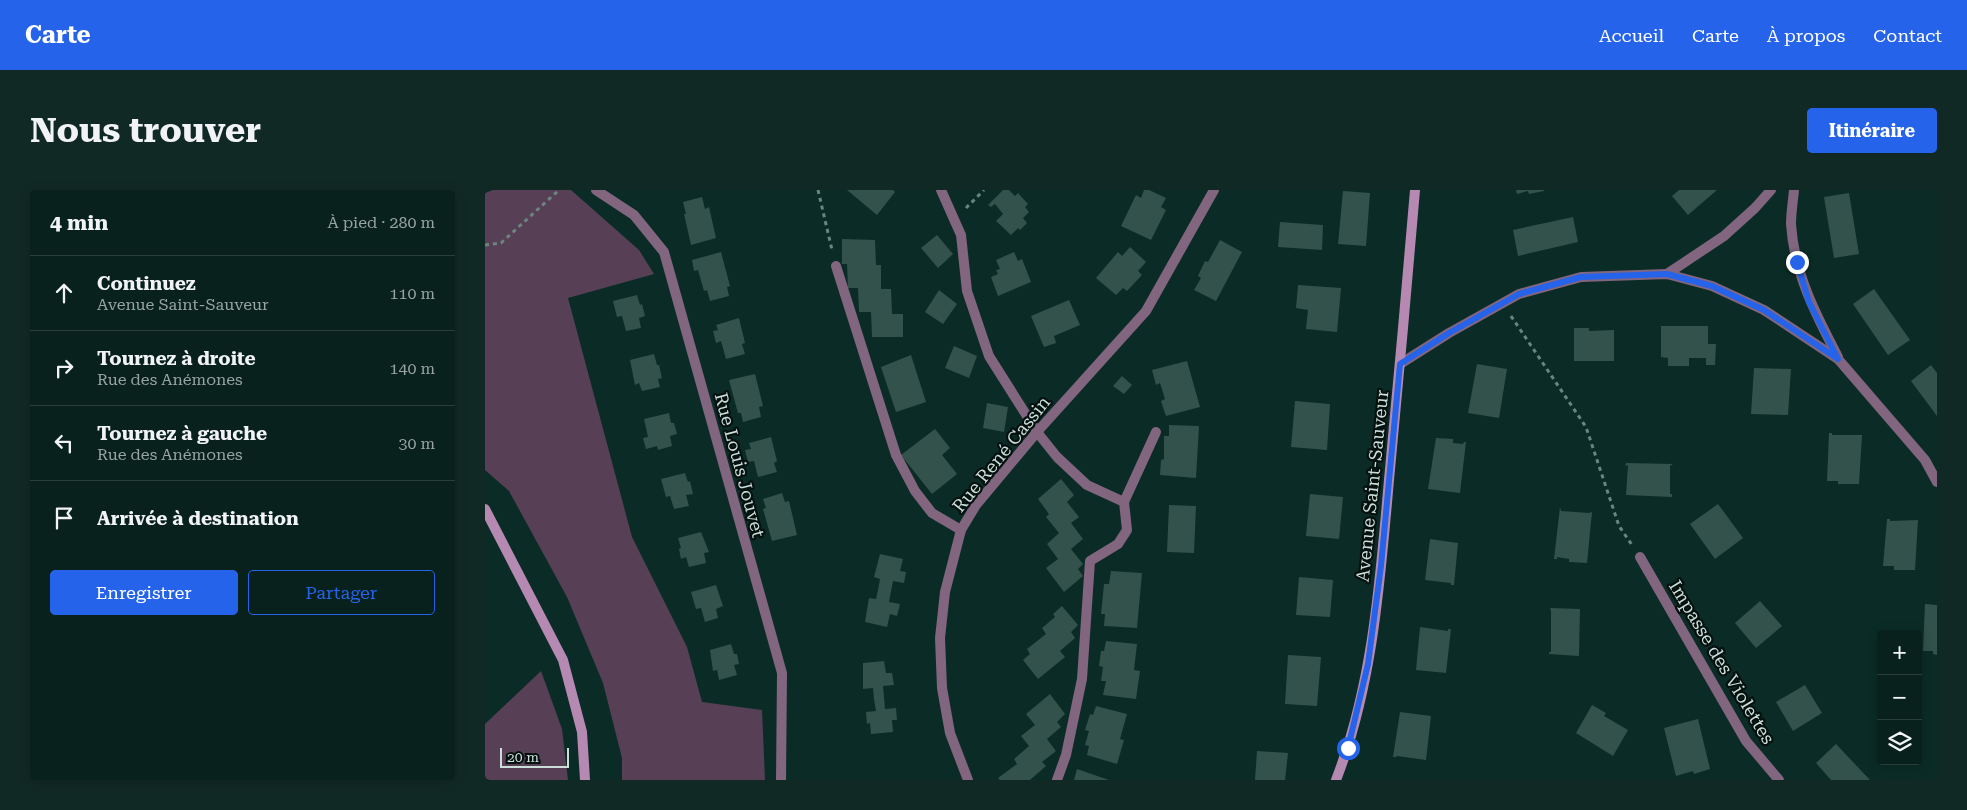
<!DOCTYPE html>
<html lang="fr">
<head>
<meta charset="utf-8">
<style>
  :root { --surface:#08211c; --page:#112925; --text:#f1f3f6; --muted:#98a3a3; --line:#293e3b; --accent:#2563eb }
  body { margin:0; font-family:"Roboto Serif",serif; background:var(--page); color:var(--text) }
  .controls { position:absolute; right:15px; bottom:15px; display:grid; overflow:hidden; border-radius:5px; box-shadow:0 2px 12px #0003 }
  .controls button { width:45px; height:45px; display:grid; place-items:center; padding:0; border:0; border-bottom:1px solid var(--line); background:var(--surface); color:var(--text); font:25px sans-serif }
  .scale { position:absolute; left:15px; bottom:12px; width:69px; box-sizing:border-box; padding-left:5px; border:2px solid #ccded9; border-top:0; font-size:14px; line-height:18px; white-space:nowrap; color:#ccded9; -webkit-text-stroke:4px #05110f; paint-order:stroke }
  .stop { position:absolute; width:15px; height:15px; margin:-11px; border:4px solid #2563eb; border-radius:50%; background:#fff }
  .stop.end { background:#2563eb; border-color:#fff; box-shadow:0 1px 5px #0008 }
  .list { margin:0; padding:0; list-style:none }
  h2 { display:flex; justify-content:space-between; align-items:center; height:65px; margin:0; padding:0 20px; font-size:21px }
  h2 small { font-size:16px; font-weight:400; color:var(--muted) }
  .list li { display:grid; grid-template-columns:32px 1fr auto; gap:15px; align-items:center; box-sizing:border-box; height:75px; padding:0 20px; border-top:1px solid var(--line) }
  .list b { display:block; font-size:19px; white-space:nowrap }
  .list p { margin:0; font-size:16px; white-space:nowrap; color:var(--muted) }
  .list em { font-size:16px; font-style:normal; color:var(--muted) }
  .actions { display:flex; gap:10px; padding:15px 20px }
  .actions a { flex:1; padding:11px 0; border:1px solid var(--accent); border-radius:5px; text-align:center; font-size:18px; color:var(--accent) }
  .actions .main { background:var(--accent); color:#fff }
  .icon { flex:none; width:28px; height:28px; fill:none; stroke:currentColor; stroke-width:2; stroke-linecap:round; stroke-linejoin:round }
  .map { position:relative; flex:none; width:1452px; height:590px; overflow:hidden; border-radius:5px }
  header { display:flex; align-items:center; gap:30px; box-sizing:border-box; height:70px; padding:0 25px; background:var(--accent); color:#fff }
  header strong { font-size:24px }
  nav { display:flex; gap:28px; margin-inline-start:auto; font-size:18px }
  .intro { display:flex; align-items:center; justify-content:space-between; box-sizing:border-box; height:120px; padding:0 30px }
  h1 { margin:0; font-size:35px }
  .button { padding:12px 22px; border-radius:5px; background:var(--accent); color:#fff; font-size:18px; font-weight:700 }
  main { display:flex; gap:30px; padding:0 30px }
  aside { flex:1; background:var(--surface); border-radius:5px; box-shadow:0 2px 12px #0003 }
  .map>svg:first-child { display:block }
  .green { fill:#573f55 }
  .building { fill:#32524b }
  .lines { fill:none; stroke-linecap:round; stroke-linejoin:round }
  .path { stroke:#6b857f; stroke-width:3; stroke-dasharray:4 4; stroke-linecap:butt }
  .lane { stroke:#82657e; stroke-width:10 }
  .street { stroke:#82657e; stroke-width:10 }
  .secondary { stroke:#b689b2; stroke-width:10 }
  .route { stroke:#2563eb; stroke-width:6 }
  .labels { text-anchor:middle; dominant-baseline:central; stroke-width:4.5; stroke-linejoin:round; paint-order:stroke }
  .street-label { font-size:18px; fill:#ccded9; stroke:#05110f }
</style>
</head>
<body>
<header>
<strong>Carte</strong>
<nav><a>Accueil</a><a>Carte</a><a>À propos</a><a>Contact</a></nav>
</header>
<div class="intro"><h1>Nous trouver</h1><a class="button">Itinéraire</a></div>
<main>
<aside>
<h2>4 min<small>À pied · 280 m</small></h2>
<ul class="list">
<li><svg class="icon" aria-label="ahead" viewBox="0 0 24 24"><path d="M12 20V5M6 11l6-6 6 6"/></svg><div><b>Continuez</b><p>Avenue Saint-Sauveur</p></div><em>110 m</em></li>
<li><svg class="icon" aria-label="right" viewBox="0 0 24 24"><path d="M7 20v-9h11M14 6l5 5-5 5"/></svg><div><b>Tournez à droite</b><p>Rue des Anémones</p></div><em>140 m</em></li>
<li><svg class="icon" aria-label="left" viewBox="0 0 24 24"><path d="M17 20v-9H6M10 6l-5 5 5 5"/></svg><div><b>Tournez à gauche</b><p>Rue des Anémones</p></div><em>30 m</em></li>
<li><svg class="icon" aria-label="arrive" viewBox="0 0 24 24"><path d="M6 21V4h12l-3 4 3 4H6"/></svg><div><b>Arrivée à destination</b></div></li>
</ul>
<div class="actions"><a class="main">Enregistrer</a><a>Partager</a></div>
</aside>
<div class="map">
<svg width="1452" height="590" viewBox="0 0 1452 590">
  <rect width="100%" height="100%" fill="#0b2c26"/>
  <g class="green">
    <path d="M8 0H86L154 60 169 84 83 108 147 347 202 457 217 512 277 520 280 590H137V568L118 493 82 407 24 301 0 280V3Z"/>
    <path d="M56 481 77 539 83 590H0V534Z"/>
  </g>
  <g class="building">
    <path d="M362 0H408L410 2 392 25Z"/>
    <path d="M518 0H524L530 6 533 3 543 14 540 17 544 22 538 28 542 33 535 40 533 38 526 45 511 31 518 24 510 14 506 17 503 15Z"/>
    <path d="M659 0H664L681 8 676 17 681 20 666 50 636 36 651 5 656 8Z"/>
    <path d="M1031 0H1059V1L1044 4 1043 1 1032 4Z"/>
    <path d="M1194 0H1232L1203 25 1187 6Z"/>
    <path d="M858 1 885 3 881 56 853 54Z"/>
    <path d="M1364 3 1374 64 1349 68 1339 7Z"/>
    <path d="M217 7 220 19 224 17 231 48 206 55 199 24H201L198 12Z"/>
    <path d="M1088 27 1093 52 1033 66 1028 40Z"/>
    <path d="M795 32 838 35 837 60 793 57Z"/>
    <path d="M452 45 468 64 453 78 436 58Z"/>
    <path d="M357 49 390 50 391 75H396V99H406L407 124H418V147H387L386 122H374L373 98H363L362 74H357Z"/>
    <path d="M735 50 757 62 731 111 709 100 716 88 713 86 720 71 723 72Z"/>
    <path d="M645 57 661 72 653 81 657 85 642 101 638 98 631 105 611 88 633 62 637 66Z"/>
    <path d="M236 62 245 96 242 97 244 106 225 111 222 100 219 101 213 80 209 81 207 70Z"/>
    <path d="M529 62 533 71 537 69 546 92 513 106 506 87 513 84 511 80 515 79 511 70Z"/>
    <path d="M813 95 856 98 852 142 821 139 823 120 811 118Z"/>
    <path d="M1389 99 1425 150 1403 165 1368 114Z"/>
    <path d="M454 100 472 114 458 134 440 122Z"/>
    <path d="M152 105 155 115 157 114 160 126 154 128 156 138 141 141 137 126 132 127 128 111Z"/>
    <path d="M584 110 595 135 569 146 571 153 559 157 546 126Z"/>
    <path d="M254 128 260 153 257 154 260 164 241 169 236 151 231 153 228 141 233 140 231 135Z"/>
    <path d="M1176 136H1223V154H1231L1230 175H1221V168H1204V176H1183V168L1176 167Z"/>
    <path d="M1089 138H1104V141L1129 140V171H1089Z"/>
    <path d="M469 156 492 166 484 188 460 178Z"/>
    <path d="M169 164 172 175H174L177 188 173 189 175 197 157 201 154 193 150 195 145 170Z"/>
    <path d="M426 165 441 212 411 222 396 177Z"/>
    <path d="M702 171 715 217 681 226 676 211 680 209 675 193 671 195 667 180Z"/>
    <path d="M992 174 1022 179 1014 228 983 223Z"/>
    <path d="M1446 175 1452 183V226L1426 191Z"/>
    <path d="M1269 178 1306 179 1303 225 1266 224Z"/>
    <path d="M270 184 278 216 274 217 276 227 258 232 256 223H253L244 190Z"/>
    <path d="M637 186 647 195 639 204 628 196Z"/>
    <path d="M810 211 845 214 842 260 806 257Z"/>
    <path d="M502 213 523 217 519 242 498 238Z"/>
    <path d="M184 223 186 233H189L192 244 185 246 187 256 173 260 172 256 161 259 158 248 163 247 159 229Z"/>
    <path d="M684 235 714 236 711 288 675 285 676 270 679 269V246H684Z"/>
    <path d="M450 239 465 258 457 265 472 284 447 304 416 265Z"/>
    <path d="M1344 243H1347V245H1377L1374 294H1353V291H1342Z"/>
    <path d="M286 247 292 271 289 273 292 282 273 287 269 271 263 272 260 260 266 259 264 253Z"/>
    <path d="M951 248 968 249V253L978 254 979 252H981L975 303 943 299Z"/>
    <path d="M1141 273 1188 274 1185 276V304H1187V307L1141 305 1143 275 1140 276Z"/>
    <path d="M200 283 203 292 205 291 208 304 201 305 204 316 189 319 185 306 181 307 176 289Z"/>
    <path d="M576 289 589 305 582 312 594 327 586 333 598 349 586 359 598 374 593 379 598 386 579 402 561 378 573 369 562 354 574 343 561 327 564 324 553 309Z"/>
    <path d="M297 303 300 312 304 311 312 345 287 351 278 319 281 318 278 309Z"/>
    <path d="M825 304 858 307 854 349 821 346Z"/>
    <path d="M1233 314 1258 348 1230 369 1205 334Z"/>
    <path d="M684 315 711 316 709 363 682 362Z"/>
    <path d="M1075 317 1076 321 1104 323 1107 322 1102 373 1084 372V369L1072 367V369H1069Z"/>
    <path d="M1402 329H1405V331L1433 330 1430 380H1409V376H1398Z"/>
    <path d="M216 342 224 362 219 363 221 373 204 377 201 367 196 369 194 359 196 358 193 348Z"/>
    <path d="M945 349 973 353 969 395H966V393L940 390Z"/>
    <path d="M395 364 418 369 415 381 421 382 419 393 408 391 404 412 415 414 412 426 405 424 402 437 380 432 384 408 391 409 393 400 395 389 389 387Z"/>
    <path d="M626 381 657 383 652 438 619 436 620 424H616L619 394H624Z"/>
    <path d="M814 387 848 390 845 427 811 425Z"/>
    <path d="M231 395 238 416 231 419 233 428 220 432 216 418 211 419 206 402Z"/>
    <path d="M1275 411 1297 436 1271 458 1250 433Z"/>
    <path d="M1440 414 1452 415V465L1448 464V461H1438Z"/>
    <path d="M577 416 593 435 586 442 590 448 575 461 580 467 553 489 538 470 545 464 542 459 561 444 557 438 570 427 568 424Z"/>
    <path d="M1065 418 1095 419 1094 466 1064 464V462H1066V421Z"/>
    <path d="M935 437 963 441V439H966L961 483 931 480Z"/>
    <path d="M621 451 652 454 649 480 655 481 651 509 618 505 621 491H616L618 477 614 476 616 461H619Z"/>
    <path d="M246 454 249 464H252L254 474 249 475 252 485 234 490 232 480 228 481 225 460Z"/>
    <path d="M803 465 836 467 832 516 800 514Z"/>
    <path d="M399 471 401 483H407L409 495 398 496 400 519 411 518 412 530H407L408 542 386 544 385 533 382 534 381 522 391 521 389 509 388 498 378 499V473Z"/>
    <path d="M1320 495 1337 523 1308 541 1291 512Z"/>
    <path d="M565 504 580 524 572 532 576 537 562 549 571 561 557 572 561 576 545 590H515L513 588 532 574 529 569 544 556 536 546 550 535 541 524Z"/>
    <path d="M1107 515 1121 523 1119 526 1143 540 1128 566 1091 543Z"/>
    <path d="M611 516 642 524 635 549 639 550 632 574 602 565 604 556 600 555 604 541 600 540 605 524 608 525Z"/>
    <path d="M915 522 946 526 941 570 912 566 911 567H908Z"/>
    <path d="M1213 529 1225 579 1209 584 1208 581 1191 586 1179 538Z"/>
    <path d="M1351 554 1385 590H1346L1331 573Z"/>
    <path d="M772 561 803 563 800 590H770Z"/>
    <path d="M592 579 624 590H589Z"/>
  </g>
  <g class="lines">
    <g class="path">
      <path d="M333 0 347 60"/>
      <path d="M481 18 499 0"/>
      <path d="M0 55 16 53 74 0"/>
      <path d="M1026 126 1101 237 1134 336 1147 355"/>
    </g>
    <path class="lane" d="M639 312 671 242"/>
    <g class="street">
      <path d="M111 0 149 25 179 62 297 483 296 590"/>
      <path d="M456 0 476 45 482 101 504 166 552 242 572 267 602 295 639 312 642 340 633 354 605 371 597 489 581 565 572 590"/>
      <path d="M1309 0C1308 11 1306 23 1306 34 1309 83 1331 125 1353 167"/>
      <path d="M351 76 411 265 430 301 447 323 476 340"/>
      <path d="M1182 84 1239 46 1270 18 1286 0"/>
      <path d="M915 174 964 143 1034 104 1096 87 1182 84 1227 96 1279 120 1353 169 1440 270 1452 292"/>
      <path d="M1155 367 1261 551 1294 590"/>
      <path d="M483 590 465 543 457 498 455 448 460 402 476 340 491 315 552 242 661 121 729 0"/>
    </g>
    <g class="secondary">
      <path d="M0 319 78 470 97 542 100 590"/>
      <path d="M851 590C888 495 895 391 904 290 913 193 922 97 930 0"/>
    </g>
  </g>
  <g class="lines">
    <path class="route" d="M863 558 883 474 896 376 915 174 964 143 1034 104 1096 87 1182 84 1227 96 1279 120 1353 169 1324 112 1312 72"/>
  </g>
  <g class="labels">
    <g class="street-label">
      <text transform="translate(516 264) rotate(-51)">Rue René Cassin</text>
      <text transform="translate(255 275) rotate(75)">Rue Louis Jouvet</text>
      <text transform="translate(887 296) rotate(-84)">Avenue Saint-Sauveur</text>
      <text transform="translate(1237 472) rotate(59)">Impasse des Violettes</text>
    </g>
  </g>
</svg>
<div class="controls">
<button>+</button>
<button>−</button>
<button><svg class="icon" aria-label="layers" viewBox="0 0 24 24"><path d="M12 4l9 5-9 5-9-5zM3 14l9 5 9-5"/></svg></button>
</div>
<div class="scale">20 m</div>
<div class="stop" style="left:863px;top:558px"></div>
<div class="stop end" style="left:1312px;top:72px"></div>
</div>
</main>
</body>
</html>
